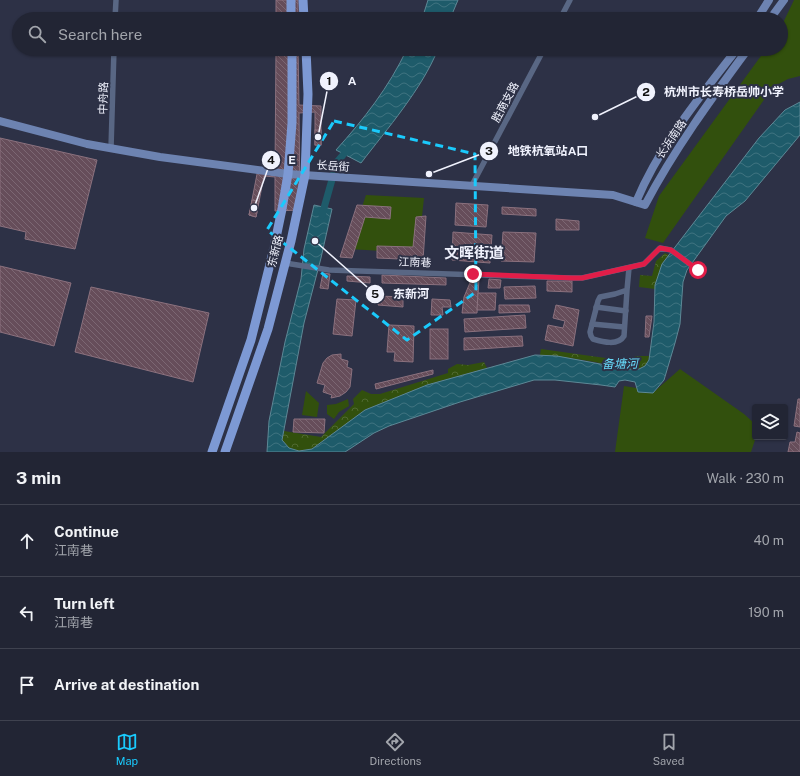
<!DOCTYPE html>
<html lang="en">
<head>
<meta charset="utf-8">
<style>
  :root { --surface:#222534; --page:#2e3140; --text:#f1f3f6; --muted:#a2a5ac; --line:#3f424f; --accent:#1acafc }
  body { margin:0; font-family:"Public Sans","Noto Sans SC",sans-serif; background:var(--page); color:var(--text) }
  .controls { position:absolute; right:12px; bottom:12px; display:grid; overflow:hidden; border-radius:4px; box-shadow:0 1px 3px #0004 }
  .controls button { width:36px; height:36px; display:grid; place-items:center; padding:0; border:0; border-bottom:1px solid var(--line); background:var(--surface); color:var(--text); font:20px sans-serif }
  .stop { position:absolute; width:12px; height:12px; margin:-9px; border:3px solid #e11d48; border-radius:50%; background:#fff }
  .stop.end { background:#e11d48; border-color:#fff; box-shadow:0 1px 4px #0008 }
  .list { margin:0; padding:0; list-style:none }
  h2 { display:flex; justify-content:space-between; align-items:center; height:52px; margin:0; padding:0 16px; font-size:17px }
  h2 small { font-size:13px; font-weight:400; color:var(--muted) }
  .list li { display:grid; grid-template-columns:26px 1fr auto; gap:12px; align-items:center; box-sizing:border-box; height:72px; padding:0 16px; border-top:1px solid var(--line) }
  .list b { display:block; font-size:15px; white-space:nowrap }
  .list p { margin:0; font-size:13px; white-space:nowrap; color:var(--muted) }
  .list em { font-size:13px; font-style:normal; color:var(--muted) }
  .icon { flex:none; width:22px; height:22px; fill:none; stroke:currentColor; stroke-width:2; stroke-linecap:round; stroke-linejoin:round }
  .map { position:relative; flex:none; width:800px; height:452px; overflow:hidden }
  .search { position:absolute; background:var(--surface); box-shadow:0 1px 3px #0004; left:12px; right:12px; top:12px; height:44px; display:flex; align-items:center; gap:10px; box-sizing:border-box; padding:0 14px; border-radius:22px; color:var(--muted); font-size:15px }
  .sheet { height:268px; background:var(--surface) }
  nav { display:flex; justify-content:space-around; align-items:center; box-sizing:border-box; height:56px; border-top:1px solid var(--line); background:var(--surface); font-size:11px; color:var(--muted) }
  nav a { display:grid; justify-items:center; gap:2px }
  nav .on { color:var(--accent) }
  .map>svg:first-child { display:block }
  .grass { fill:#32500d }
  .forest { fill:url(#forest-crowns) }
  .water { fill:url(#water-waves); stroke:#5d8896 }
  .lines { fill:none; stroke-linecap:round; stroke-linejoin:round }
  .canal { stroke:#1e5b6a; stroke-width:7 }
  .building { fill:url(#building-back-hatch); stroke:#8b717e }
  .street { stroke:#596784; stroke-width:5.5 }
  .secondary { stroke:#6d83b1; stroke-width:8 }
  .primary { stroke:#7d99d4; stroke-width:9 }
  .route { stroke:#e11d48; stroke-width:5 }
  .marked { fill:none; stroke:#1acafc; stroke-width:3; stroke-dasharray:8 5; stroke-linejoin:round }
  .labels { text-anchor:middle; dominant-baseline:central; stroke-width:4; stroke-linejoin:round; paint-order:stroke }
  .street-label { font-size:11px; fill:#f0f2fd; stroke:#2d3146 }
  .water-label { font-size:12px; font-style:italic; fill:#66d8f7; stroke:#2d3146 }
  .district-label { font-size:15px; font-weight:bold; fill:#f0f2fd; stroke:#2d3146 }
  .leader { fill:none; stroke:#f0f2fd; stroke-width:1.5 }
  .callout-dot { fill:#f0f2fd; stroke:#2d3146; stroke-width:1.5 }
  .mark-label { font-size:12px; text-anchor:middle; font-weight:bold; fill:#111 }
  .callout-label { font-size:12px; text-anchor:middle; font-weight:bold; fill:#f0f2fd; stroke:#2d3146; stroke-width:4; stroke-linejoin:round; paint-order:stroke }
</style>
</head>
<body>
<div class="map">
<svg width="800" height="452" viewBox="0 0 800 452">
  <defs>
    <pattern id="forest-crowns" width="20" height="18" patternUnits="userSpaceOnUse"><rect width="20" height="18" fill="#32500d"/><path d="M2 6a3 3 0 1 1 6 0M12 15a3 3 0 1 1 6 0" fill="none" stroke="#506a31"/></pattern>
    <pattern id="water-waves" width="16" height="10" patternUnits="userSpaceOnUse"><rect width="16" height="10" fill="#1e5b6a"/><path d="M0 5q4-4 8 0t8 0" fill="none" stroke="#3f7380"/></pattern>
    <pattern id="building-back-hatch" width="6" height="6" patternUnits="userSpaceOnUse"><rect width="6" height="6" fill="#664d5a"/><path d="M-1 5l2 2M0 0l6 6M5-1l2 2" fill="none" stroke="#7c6773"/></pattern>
  </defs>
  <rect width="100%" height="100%" fill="#2d3146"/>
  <g class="grass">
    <path d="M794 0H800V76L788 79 773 87 663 243 645 238 659 196 766 49H781V27Z"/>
    <path d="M366 195 424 198 418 253 348 249Z"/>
    <path d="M680 369 744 414 755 424V437H756L751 452H615L624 386 655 391Z"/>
    <path d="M306 391 319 403 317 417 302 415Z"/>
    <path d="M348 399 349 406 339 412 334 419 327 414V405L336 404Z"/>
  </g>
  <g class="forest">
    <path d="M665 253 669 255 662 264 655 289 639 287 640 275 652 276 656 261Z"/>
    <path d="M541 349 634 362 635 356H649C649 362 645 368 638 369 624 371 609 365 595 362 577 359 558 356 540 355Z"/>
    <path d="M484 362 487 368 427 385 365 410 312 449 299 451 289 448 282 440 284 431 321 437 354 404 353 399 362 390 371 394H380L448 373V369L457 364 468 365Z"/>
  </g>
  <g class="water">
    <path d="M428 0H458L450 19H422Z"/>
    <path d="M407 49H438C422 89 387 129 361 163L336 150C364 119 389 87 407 49Z"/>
    <path d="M800 102V135L745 201 726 216 687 270 683 282 680 324 675 343 664 380 653 393 638 392 635 382 625 380 619 381 615 387 601 385 555 380H534L460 402 389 426 374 433 345 452H267L269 421 285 342 301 279 304 249 314 205 332 209 321 258 304 323 282 440 289 448 299 451 312 449 365 410 427 385 535 355 557 356 627 369H639L645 366 649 360 654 322 655 285 662 264 759 138 785 110Z"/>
  </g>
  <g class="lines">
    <path class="canal" d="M322 215 337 162 349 148"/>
  </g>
  <g class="building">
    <path d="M276 0H298V19H259V14H276Z"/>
    <path d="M276 49H298L299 105 321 106V145H315V112L299 113 300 210 275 211V177L264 176 256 217 249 215 258 169 275 170Z"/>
    <rect x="315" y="130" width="6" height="15"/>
    <path d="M0 138 97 160 75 249 25 239 26 232 0 226Z"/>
    <path d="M252 200 259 201 256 217 249 215Z"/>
    <path d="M456 203 488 205 486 227 455 225Z"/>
    <path d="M357 205 391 207 390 219 365 217 352 258 340 257Z"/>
    <path d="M502 207 536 209V216L502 214Z"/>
    <path d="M426 216 423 260 377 258V246L413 247 416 217Z"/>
    <path d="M556 219 579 221V230H556Z"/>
    <path d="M453 232 492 235 490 263 452 260Z"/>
    <path d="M503 232 536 233 534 262 501 261Z"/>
    <path d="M0 266 71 283 54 346 0 332Z"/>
    <path d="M323 273 330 274 328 289 320 288Z"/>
    <path d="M382 275 446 278V285L382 283Z"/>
    <path d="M347 276 370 277V283L347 281Z"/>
    <path d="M472 278H479L477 313H462L464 297Z"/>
    <path d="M489 279 501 280 500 288H488Z"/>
    <path d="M547 281H572V292L547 291Z"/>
    <path d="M535 286 536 298 505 299 504 287Z"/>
    <path d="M91 287 209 313 193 382 75 352Z"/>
    <path d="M478 293H496L495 310H477Z"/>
    <path d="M379 296 403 297V307L378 305Z"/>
    <path d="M337 299 356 300 352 336 333 334Z"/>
    <path d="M432 299 450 300 451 307H442L443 315H431Z"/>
    <path d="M499 305H529L530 312 499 313Z"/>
    <path d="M556 305 579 310 573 346 545 340 548 325 563 328 565 321 553 318Z"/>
    <path d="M525 315 526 328 465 332 464 319Z"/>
    <path d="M646 316H652L649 337H645Z"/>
    <path d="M389 325 414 326 413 362 394 361 395 352H387Z"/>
    <rect x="430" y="329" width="18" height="30"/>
    <path d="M522 336 523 346 464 350V338Z"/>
    <path d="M341 354V359L348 361 347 367 352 369 350 387 346 392 340 396 331 398 332 395 323 392 325 385 317 383 323 363 327 358 332 355Z"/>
    <path d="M433 370V374L376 389 375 384Z"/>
    <path d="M798 399H800V427L794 426Z"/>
    <path d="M294 419H325L324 433 293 432Z"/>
    <path d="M797 432 800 433V452H788L790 442H795Z"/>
  </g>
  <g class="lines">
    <g class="street">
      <path d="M115 19 116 0"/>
      <path d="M560 19 570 0"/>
      <path d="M111 148 114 49"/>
      <path d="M472 185 544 49"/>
      <path d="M285 263 329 270 572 278H582L644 264 660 248 671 250 698 270"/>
      <path d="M627 290 624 336C618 346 603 342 593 339L591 336 590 332 598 301 600 297 615 294 627 290 629 268"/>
      <path d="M596 307 626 311"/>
      <path d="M592 324 624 327"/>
    </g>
    <g class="secondary">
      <path d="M757 19 769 0"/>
      <path d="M770 19 784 0"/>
      <path d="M0 121 87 144 160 157 288 174 613 195 645 205C674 150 711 99 748 49"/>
      <path d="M636 202C660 145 699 98 737 49"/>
    </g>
    <g class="primary">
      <path d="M291 0V19"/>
      <path d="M303 0 304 19"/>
      <path d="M212 452 251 340 273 252 282 209 288 174 292 123V49"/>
      <path d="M225 452 268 329 291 241 305 175 308 94 306 49"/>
    </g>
  </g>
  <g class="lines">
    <path class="route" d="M473 274 572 278H582L644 264 660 248 671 250 698 270"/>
  </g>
  <path class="marked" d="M334 121 475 154 476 292 407 340 267 230Z"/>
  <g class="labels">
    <g class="street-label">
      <text transform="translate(103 98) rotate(-88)">中舟路</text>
      <text transform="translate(505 102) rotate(-62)">胜南支路</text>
      <text transform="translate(671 139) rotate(-56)">长浜南路</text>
      <text transform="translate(333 166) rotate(4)">长岳街</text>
      <text transform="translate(275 251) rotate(-76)">东新路</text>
      <text transform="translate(415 262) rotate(2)">江南巷</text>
    </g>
    <g class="water-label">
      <text transform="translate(620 364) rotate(-1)">备塘河</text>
    </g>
    <g class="district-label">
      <text x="474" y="252">文晖街道</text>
    </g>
  </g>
  <path class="leader" d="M318 137L329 81M595 117L646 92M429 174L489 151M254 208L271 160M315 241L375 294"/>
  <g class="callout-dot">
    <circle cx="318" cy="137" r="4"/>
    <circle cx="595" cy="117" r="4"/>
    <circle cx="429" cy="174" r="4"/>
    <circle cx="254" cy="208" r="4"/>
    <circle cx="315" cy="241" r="4"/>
    <circle cx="329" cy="81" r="10"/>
    <circle cx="646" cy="92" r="10"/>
    <circle cx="489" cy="151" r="10"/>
    <circle cx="271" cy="160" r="10"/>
    <circle cx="375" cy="294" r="10"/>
  </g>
  <g class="mark-label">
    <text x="329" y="85">1</text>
    <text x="646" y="96">2</text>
    <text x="489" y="155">3</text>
    <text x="271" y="164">4</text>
    <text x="375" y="298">5</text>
  </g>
  <g class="callout-label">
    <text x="352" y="85">A</text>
    <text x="724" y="96">杭州市长寿桥岳帅小学</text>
    <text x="548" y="155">地铁杭氧站A口</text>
    <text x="292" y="164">E</text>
    <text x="411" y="298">东新河</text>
  </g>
</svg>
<div class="controls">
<button><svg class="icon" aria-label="layers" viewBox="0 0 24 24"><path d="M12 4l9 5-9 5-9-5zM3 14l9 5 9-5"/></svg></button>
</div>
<div class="stop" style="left:698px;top:270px"></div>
<div class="stop end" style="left:473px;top:274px"></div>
<div class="search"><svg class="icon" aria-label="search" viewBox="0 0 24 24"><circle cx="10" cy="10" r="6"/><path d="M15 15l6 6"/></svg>Search here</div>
</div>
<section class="sheet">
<h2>3 min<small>Walk · 230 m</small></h2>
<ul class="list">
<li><svg class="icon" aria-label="ahead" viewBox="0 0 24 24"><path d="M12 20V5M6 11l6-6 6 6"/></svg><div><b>Continue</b><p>江南巷</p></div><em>40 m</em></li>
<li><svg class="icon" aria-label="left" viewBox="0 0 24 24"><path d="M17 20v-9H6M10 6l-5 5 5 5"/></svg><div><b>Turn left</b><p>江南巷</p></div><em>190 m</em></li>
<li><svg class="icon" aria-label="arrive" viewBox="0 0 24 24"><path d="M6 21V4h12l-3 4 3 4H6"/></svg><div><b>Arrive at destination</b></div></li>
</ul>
</section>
<nav>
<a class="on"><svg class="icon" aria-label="map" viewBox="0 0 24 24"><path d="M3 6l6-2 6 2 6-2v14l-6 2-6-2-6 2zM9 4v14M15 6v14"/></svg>Map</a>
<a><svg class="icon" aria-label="directions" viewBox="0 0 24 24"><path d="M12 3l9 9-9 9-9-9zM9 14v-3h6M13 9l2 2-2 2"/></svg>Directions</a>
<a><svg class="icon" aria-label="saved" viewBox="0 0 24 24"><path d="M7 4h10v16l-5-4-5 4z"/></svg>Saved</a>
</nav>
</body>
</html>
